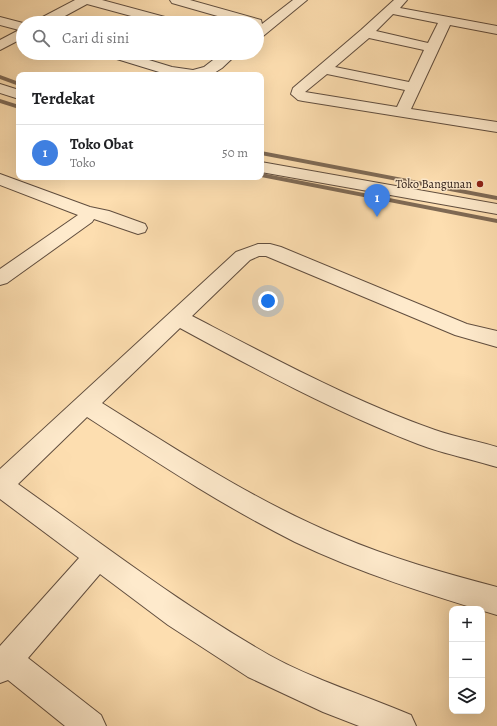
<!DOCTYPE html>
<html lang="id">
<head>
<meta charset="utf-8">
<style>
  :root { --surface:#fff; --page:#f6f6f6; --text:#202124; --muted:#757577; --line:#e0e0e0; --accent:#db2777 }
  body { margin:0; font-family:Alegreya,serif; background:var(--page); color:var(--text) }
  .controls { position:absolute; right:12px; bottom:12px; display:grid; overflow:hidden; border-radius:8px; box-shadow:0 4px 16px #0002 }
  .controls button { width:36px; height:36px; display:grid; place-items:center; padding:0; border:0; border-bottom:1px solid var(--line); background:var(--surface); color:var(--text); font:20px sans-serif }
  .you { position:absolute; left:268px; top:301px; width:14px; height:14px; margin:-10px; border:3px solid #fff; border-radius:50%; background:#1a73e8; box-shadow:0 0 0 6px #1a73e833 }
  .badge { display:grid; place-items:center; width:26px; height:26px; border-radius:50%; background:var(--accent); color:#fff; font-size:13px; font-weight:700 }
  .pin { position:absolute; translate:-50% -33px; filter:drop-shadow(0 1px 2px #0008) }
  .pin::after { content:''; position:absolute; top:21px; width:14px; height:12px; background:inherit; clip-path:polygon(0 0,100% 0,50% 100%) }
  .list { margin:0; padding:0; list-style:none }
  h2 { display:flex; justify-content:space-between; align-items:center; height:52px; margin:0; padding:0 16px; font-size:17px }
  h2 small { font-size:13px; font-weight:400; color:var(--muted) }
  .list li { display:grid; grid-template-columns:26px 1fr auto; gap:12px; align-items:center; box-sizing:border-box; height:56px; padding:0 16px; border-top:1px solid var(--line) }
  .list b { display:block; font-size:15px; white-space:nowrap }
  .list p { margin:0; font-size:13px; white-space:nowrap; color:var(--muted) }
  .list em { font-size:13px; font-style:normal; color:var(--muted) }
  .icon { flex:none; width:22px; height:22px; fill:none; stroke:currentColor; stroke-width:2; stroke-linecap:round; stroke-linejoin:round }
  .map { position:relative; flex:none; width:497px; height:726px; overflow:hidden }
  .search { position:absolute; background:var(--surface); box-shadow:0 4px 16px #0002; left:16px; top:16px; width:248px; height:44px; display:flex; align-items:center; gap:10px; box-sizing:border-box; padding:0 14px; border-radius:22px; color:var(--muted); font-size:15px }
  .panel { position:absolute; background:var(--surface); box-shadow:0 4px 16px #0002; left:16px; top:72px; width:248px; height:108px; border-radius:8px }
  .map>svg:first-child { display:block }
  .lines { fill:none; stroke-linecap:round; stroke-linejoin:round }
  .stream { fill:#7f6a55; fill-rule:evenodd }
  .minor-casing { stroke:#614e3f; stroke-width:2 }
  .minor { fill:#feeacc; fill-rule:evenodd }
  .poi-dot { fill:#8f2418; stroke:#feeacc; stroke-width:1.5 }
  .labels { text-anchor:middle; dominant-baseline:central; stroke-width:3; stroke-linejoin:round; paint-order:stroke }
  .far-poi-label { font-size:12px; fill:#2d1e19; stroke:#feeacc; text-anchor:end }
</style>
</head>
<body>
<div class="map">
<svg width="497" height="726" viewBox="0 0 497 726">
  <rect width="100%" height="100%" fill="#fddeb0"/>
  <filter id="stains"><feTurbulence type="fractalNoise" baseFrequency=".005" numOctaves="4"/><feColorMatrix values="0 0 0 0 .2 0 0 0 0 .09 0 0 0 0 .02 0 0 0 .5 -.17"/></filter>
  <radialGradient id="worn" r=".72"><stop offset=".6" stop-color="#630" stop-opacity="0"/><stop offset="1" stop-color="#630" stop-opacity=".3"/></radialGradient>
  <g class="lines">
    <g class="stream">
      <path d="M0 75 19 82V86L0 79Z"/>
      <path d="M0 99 19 105V109L0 103Z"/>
      <path d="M261 151 497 196V200L261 155Z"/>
      <path d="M261 173 497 219V223L261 177Z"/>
    </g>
    <defs>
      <g id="minor">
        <path d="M75 0H102L176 20 177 23H157L87 4 52 23H36L37 20Z"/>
        <path d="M170 0H190L261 20 262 24 293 0H307L262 37 257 38V28L259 26 257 27V23H242L172 3Z"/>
        <path d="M394 0H407L400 8 497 26V34L450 25 411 109 497 122V132L303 101 298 100 291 94 293 88 361 30ZM393 14 438 23 428 43 376 31ZM369 38 424 50 409 82 335 67ZM327 74 405 90 397 107 305 92Z"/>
        <path d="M0 17 23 23V38L0 50V40L19 30 0 25Z"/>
        <path d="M105 53H126L172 67 193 70 204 67 222 53H238L222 68 211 75H169L107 56Z"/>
        <path d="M0 84 19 90V99L0 93Z"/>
        <path d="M261 162 497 204V214L261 172Z"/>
        <path d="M0 174 90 207 109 211 145 224 147 228 145 232 138 234 94 219 92 222 7 283 0 285V269L78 215 0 185Z"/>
        <path d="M258 244H270L281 247 467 324 497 331V347L455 335 266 256H259L250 260 192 316C271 357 351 400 435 430 455 437 477 441 497 447V467C471 459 444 454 418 444 336 412 257 370 180 328L102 403C179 451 255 501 339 536 390 558 444 573 497 587V615C430 595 360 573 295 542 223 506 155 461 87 417L18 484C100 542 181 605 269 655 314 680 364 695 411 715L416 726H359L323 712 248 677 168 625 100 574 28 658 101 715 106 726H65L8 680 0 683V646L79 558 0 499V469L236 252Z"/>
      </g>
    </defs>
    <use href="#minor" class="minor-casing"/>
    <use href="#minor" class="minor"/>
  </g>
  <circle class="poi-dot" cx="480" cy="184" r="4"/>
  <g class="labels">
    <g class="far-poi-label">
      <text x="472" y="184">Toko Bangunan</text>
    </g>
  </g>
  <rect width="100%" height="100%" filter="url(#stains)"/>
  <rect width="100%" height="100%" fill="url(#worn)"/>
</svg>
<div class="controls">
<button>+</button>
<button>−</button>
<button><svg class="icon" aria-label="layers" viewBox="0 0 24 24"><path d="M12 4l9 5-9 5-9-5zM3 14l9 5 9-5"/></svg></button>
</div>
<div class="you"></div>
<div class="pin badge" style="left:377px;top:217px;background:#3f7fe0">1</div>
<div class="search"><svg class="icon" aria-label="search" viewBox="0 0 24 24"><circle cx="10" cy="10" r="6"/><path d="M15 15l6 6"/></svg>Cari di sini</div>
<section class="panel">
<h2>Terdekat<small></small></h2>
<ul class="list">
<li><span class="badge" style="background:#3f7fe0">1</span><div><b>Toko Obat</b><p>Toko</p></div><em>50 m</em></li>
</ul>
</section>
</div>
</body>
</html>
